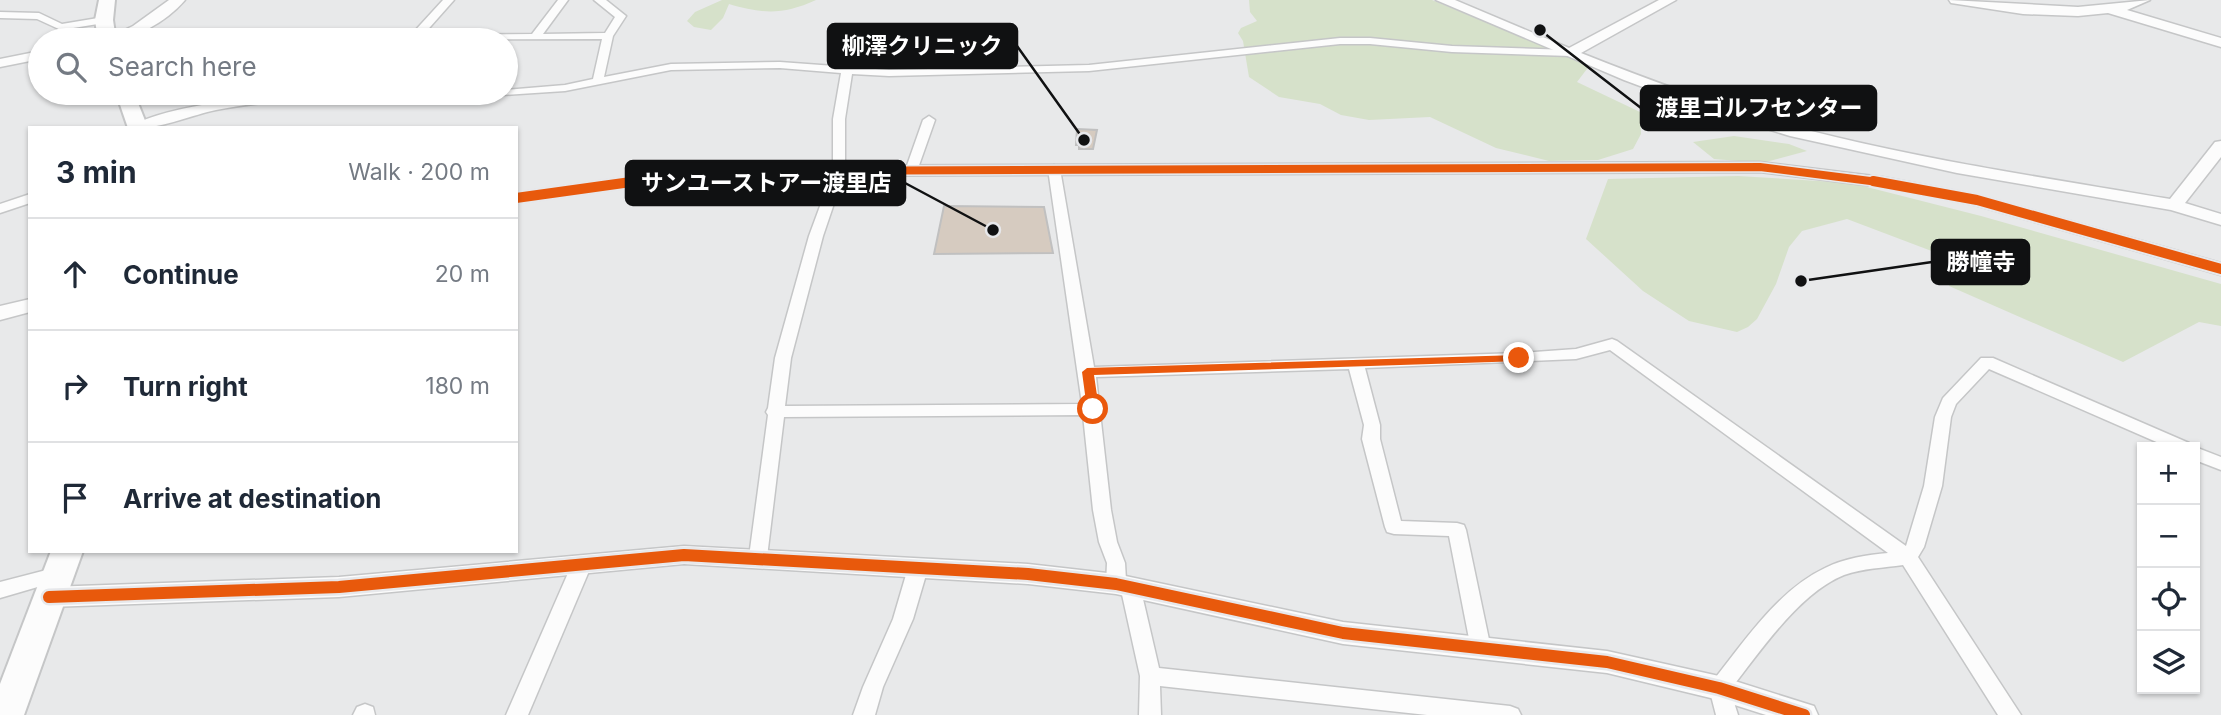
<!DOCTYPE html>
<html lang="en">
<head>
<meta charset="utf-8">
<style>
  :root { --surface:#fff; --page:#f6f6f7; --text:#1f2937; --muted:#747a83; --line:#e0e1e3 }
  body { margin:0; font-family:Inter,"Noto Sans JP",sans-serif; background:var(--page); color:var(--text) }
  .controls { position:absolute; right:21px; bottom:21px; display:grid; overflow:hidden; border-radius:0px; box-shadow:0 2px 5px #0004 }
  .controls button { width:63px; height:63px; display:grid; place-items:center; padding:0; border:0; border-bottom:2px solid var(--line); background:var(--surface); color:var(--text); font:35px sans-serif }
  .stop { position:absolute; width:21px; height:21px; margin:-16px; border:5px solid #ea580c; border-radius:50%; background:#fff }
  .stop.end { background:#ea580c; border-color:#fff; box-shadow:0 2px 7px #0008 }
  .list { margin:0; padding:0; list-style:none }
  h2 { display:flex; justify-content:space-between; align-items:center; height:91px; margin:0; padding:0 28px; font-size:30px }
  h2 small { font-size:23px; font-weight:400; color:var(--muted) }
  .list li { display:grid; grid-template-columns:46px 1fr auto; gap:21px; align-items:center; box-sizing:border-box; height:112px; padding:0 28px; border-top:2px solid var(--line) }
  .list b { display:block; font-size:26px; white-space:nowrap }
  .list em { font-size:23px; font-style:normal; color:var(--muted) }
  .icon { flex:none; width:38px; height:38px; fill:none; stroke:currentColor; stroke-width:2; stroke-linecap:round; stroke-linejoin:round }
  .map { position:relative; flex:none; width:2221px; height:715px; overflow:hidden }
  .search { position:absolute; background:var(--surface); box-shadow:0 2px 5px #0004; left:28px; top:28px; width:490px; height:77px; display:flex; align-items:center; gap:18px; box-sizing:border-box; padding:0 24px; border-radius:38px; color:var(--muted); font-size:26px }
  .panel { position:absolute; background:var(--surface); box-shadow:0 2px 5px #0004; left:28px; top:126px; width:490px; height:427px; border-radius:0px }
  .map>svg:first-child { display:block }
  .green { fill:#d6e1ca }
  .building { fill:#d6cbc0; stroke:#c0c0c0; stroke-width:2 }
  .lines { fill:none; stroke-linecap:round; stroke-linejoin:round }
  .minor-casing { stroke:#c5c6c7; stroke-width:3 }
  .tertiary-casing { stroke:#c5c6c7; stroke-width:3 }
  .secondary-casing { stroke:#c5c6c7; stroke-width:3 }
  .trunk-casing { stroke:#c5c6c7; stroke-width:4 }
  .minor { fill:#fcfcfc; fill-rule:evenodd }
  .tertiary { fill:#fcfcfc; fill-rule:evenodd }
  .secondary { fill:#fcfcfc; fill-rule:evenodd }
  .trunk { fill:#fcfcfc; fill-rule:evenodd }
  .cycleway-far2-casing { stroke:#e7e8eb; stroke-width:11 }
  .cycleway-far1-casing { stroke:#e7e8eb; stroke-width:14 }
  .cycleway-casing { stroke:#e7e8eb; stroke-width:17 }
  .cycleway-far2 { stroke:#e8590c; stroke-width:8 }
  .cycleway-far1 { stroke:#e8590c; stroke-width:10 }
  .cycleway { stroke:#e8590c; stroke-width:12 }
  .route { fill:#ea580c }
  .leader { fill:none; stroke:#101112; stroke-width:2.5 }
  .callout-dot { fill:#101112; stroke:#e7e8eb; stroke-width:2.5 }
  .callout { fill:#101112; stroke:#101112; stroke-width:2.5 }
  .callout-label { font-size:23px; text-anchor:middle; font-weight:bold; fill:#fff }
</style>
</head>
<body>
<div class="map">
<svg width="2221" height="715" viewBox="0 0 2221 715">
  <rect width="100%" height="100%" fill="#e8e9ea"/>
  <g class="green">
    <path d="M722 0H816C783 15 763 14 729 4L723 18 711 30 694 27 687 21 695 12Z"/>
    <path d="M1249 0H1432L1590 65 1577 82 1640 112 1641 134 1633 149 1598 160 1549 161 1496 148 1430 117 1369 120 1341 115 1320 104 1279 97 1249 77 1243 41 1238 33 1241 28 1257 21 1250 12Z"/>
    <path d="M1734 136 1789 144 1807 151 1762 163 1714 159 1693 142Z"/>
    <path d="M1738 176 1851 183 1981 216 2221 284V326L2199 322 2123 362 1949 286 1958 261 1847 219 1802 231 1789 247 1776 284 1757 319 1748 327 1737 332 1689 321 1643 291 1586 239 1608 179Z"/>
  </g>
  <g class="building">
    <path d="M1077 129 1097 130 1093 149H1079V145H1076Z"/>
    <path d="M944 206 1044 207 1053 253 934 254Z"/>
  </g>
  <g class="lines">
    <defs>
      <g id="minor">
        <path d="M443 0H454L423 35 532 34 558 0H568L543 34 605 33 615 17 594 0H606L626 16 613 36 604 77 671 64 780 62 889 70 1089 65 1340 38H1370L1452 46 1570 50 1575 53 1570 56 1452 52 1370 44H1340L1089 71 889 76 852 74 845 119V171L823 236 791 358 785 406 1082 404 1048 169 1054 165 1060 169 1094 367 1519 353 1576 349 1612 339 1617 341 1906 546 1924 486 1935 417 1943 398 1981 358H1993L2189 443 2192 447H2168L1989 369 1956 404 1951 417 1942 486 1924 547 1918 557 2021 715H1998L1903 565C1884 568 1863 568 1844 575 1799 593 1760 652 1730 690L1738 715H1716L1709 688 1712 682C1744 642 1778 590 1825 568 1845 558 1867 555 1888 553L1610 350 1576 359 1365 368 1380 425V439L1401 521 1457 523 1464 525 1466 530 1491 649 1488 655 1481 657 1474 655 1471 649 1449 536 1394 534 1387 532 1385 527 1362 439 1364 425 1349 369 1096 377 1111 510 1117 542 1125 563 1126 580 1137 581 1140 586 1159 668 1510 706 1518 709 1521 715H1427L1160 686 1161 715H1139L1140 676 1121 590 1109 589 1106 584 1107 563 1099 542 1093 510 1083 415 784 417 767 557 765 562 758 564 751 562 749 557 768 415 766 412 768 408 775 358 809 236 833 171V119L841 73 780 68 671 70 565 91 456 98 402 96 396 93H506V90L565 85 593 79 602 39 255 40 260 37 411 35Z"/>
        <path d="M0 12 39 13 62 24 104 17 109 20 104 23 61 30 37 19 0 18Z"/>
        <path d="M291 93H351L345 96C302 99 258 102 216 110 191 115 156 131 132 127 155 108 258 96 291 93Z"/>
        <path d="M929 116 935 120 917 171 916 174H906L905 171 923 120Z"/>
        <path d="M30 194V203L0 213V204Z"/>
        <path d="M2194 447H2195L2221 457V470L2195 460Z"/>
        <path d="M582 557 589 559 592 564 528 715H506L572 564 575 559Z"/>
        <path d="M918 561 925 563 928 568 913 619 883 687 875 715H853L863 687 893 619 908 568 911 563Z"/>
        <path d="M58 567 65 569 68 574 65 579 0 598V582Z"/>
        <path d="M365 704 373 707 375 715H353L357 707Z"/>
      </g>
      <g id="tertiary">
        <path d="M169 0H185C165 23 133 41 103 40L133 26Z"/>
        <path d="M1436 0H1455L1569 48 1659 0H1676L1581 53C1654 82 1727 109 1803 129 1923 160 2047 178 2170 199L2215 142 2221 141V157L2185 203 2221 214V225L2171 210 1957 173 1790 136 1699 108 1624 80Z"/>
        <path d="M1949 0 2078 7 2150 0 2127 10 2221 38V47L2108 13 2078 16 2023 14 1951 3Z"/>
        <path d="M40 51V59L0 67V59Z"/>
        <path d="M1760 162 1882 177 1977 195 2221 263V275L1975 205 1882 187 1760 172 775 176 645 185 516 203V193L645 175 775 166Z"/>
        <path d="M684 546 1028 564 1116 574 1343 622 1607 651 1719 676 1814 706 1818 715H1766L1719 700 1607 673 1343 644 1116 594 1028 584 684 564 339 597 49 607 40 604 36 597 40 590 49 587 339 577Z"/>
      </g>
      <path id="secondary" d="M30 299V312L0 320V306Z"/>
      <g id="trunk">
        <path d="M99 0H115L113 20 116 40H98L95 20Z"/>
        <path d="M116 93H134L148 128H128Z"/>
        <path d="M51 551H83L24 715H0V684Z"/>
      </g>
    </defs>
    <use href="#minor" class="minor-casing"/>
    <use href="#tertiary" class="tertiary-casing"/>
    <use href="#secondary" class="secondary-casing"/>
    <use href="#trunk" class="trunk-casing"/>
    <use href="#minor" class="minor"/>
    <use href="#tertiary" class="tertiary"/>
    <use href="#secondary" class="secondary"/>
    <use href="#trunk" class="trunk"/>
    <defs>
      <path id="cycleway-far2" d="M626 183 775 171 1760 167 1886 183"/>
      <g id="cycleway-far1">
        <path d="M1873 181 1977 200 2221 269"/>
        <path d="M516 198 638 181"/>
      </g>
      <path id="cycleway" d="M49 597 339 587 684 555 1028 574 1116 584 1343 633 1607 662 1719 688 1804 715"/>
    </defs>
    <use href="#cycleway-far2" class="cycleway-far2-casing"/>
    <use href="#cycleway-far1" class="cycleway-far1-casing"/>
    <use href="#cycleway" class="cycleway-casing"/>
    <use href="#cycleway-far2" class="cycleway-far2"/>
    <use href="#cycleway-far1" class="cycleway-far1"/>
    <use href="#cycleway" class="cycleway"/>
  </g>
  <path class="route" d="M1519 355 1525 358 1523 361 1094 375 1099 409 1093 413 1087 409 1082 372 1087 368Z"/>
  <path class="leader" d="M1084 140L1017 46M1540 30L1641 108M993 230L905 183M1801 281L1932 262"/>
  <g class="callout-dot">
    <circle cx="1084" cy="140" r="7"/>
    <circle cx="1540" cy="30" r="7"/>
    <circle cx="993" cy="230" r="7"/>
    <circle cx="1801" cy="281" r="7"/>
  </g>
  <g class="callout">
    <rect x="828" y="24" width="189" height="44" rx="7"/>
    <rect x="1641" y="86" width="235" height="44" rx="7"/>
    <rect x="626" y="161" width="279" height="44" rx="7"/>
    <rect x="1932" y="240" width="97" height="44" rx="7"/>
  </g>
  <g class="callout-label">
    <text x="922" y="54">柳澤クリニック</text>
    <text x="1759" y="116">渡里ゴルフセンター</text>
    <text x="766" y="191">サンユーストアー渡里店</text>
    <text x="1981" y="270">勝幢寺</text>
  </g>
</svg>
<div class="controls">
<button>+</button>
<button>−</button>
<button><svg class="icon" aria-label="locate" viewBox="0 0 24 24"><circle cx="12" cy="12" r="6"/><path d="M12 2v4M12 18v4M2 12h4M18 12h4"/></svg></button>
<button><svg class="icon" aria-label="layers" viewBox="0 0 24 24"><path d="M12 4l9 5-9 5-9-5zM3 14l9 5 9-5"/></svg></button>
</div>
<div class="stop" style="left:1093px;top:409px"></div>
<div class="stop end" style="left:1519px;top:358px"></div>
<div class="search"><svg class="icon" aria-label="search" viewBox="0 0 24 24"><circle cx="10" cy="10" r="6"/><path d="M15 15l6 6"/></svg>Search here</div>
<section class="panel">
<h2>3 min<small>Walk · 200 m</small></h2>
<ul class="list">
<li><svg class="icon" aria-label="ahead" viewBox="0 0 24 24"><path d="M12 20V5M6 11l6-6 6 6"/></svg><div><b>Continue</b></div><em>20 m</em></li>
<li><svg class="icon" aria-label="right" viewBox="0 0 24 24"><path d="M7 20v-9h11M14 6l5 5-5 5"/></svg><div><b>Turn right</b></div><em>180 m</em></li>
<li><svg class="icon" aria-label="arrive" viewBox="0 0 24 24"><path d="M6 21V4h12l-3 4 3 4H6"/></svg><div><b>Arrive at destination</b></div></li>
</ul>
</section>
</div>
</body>
</html>
